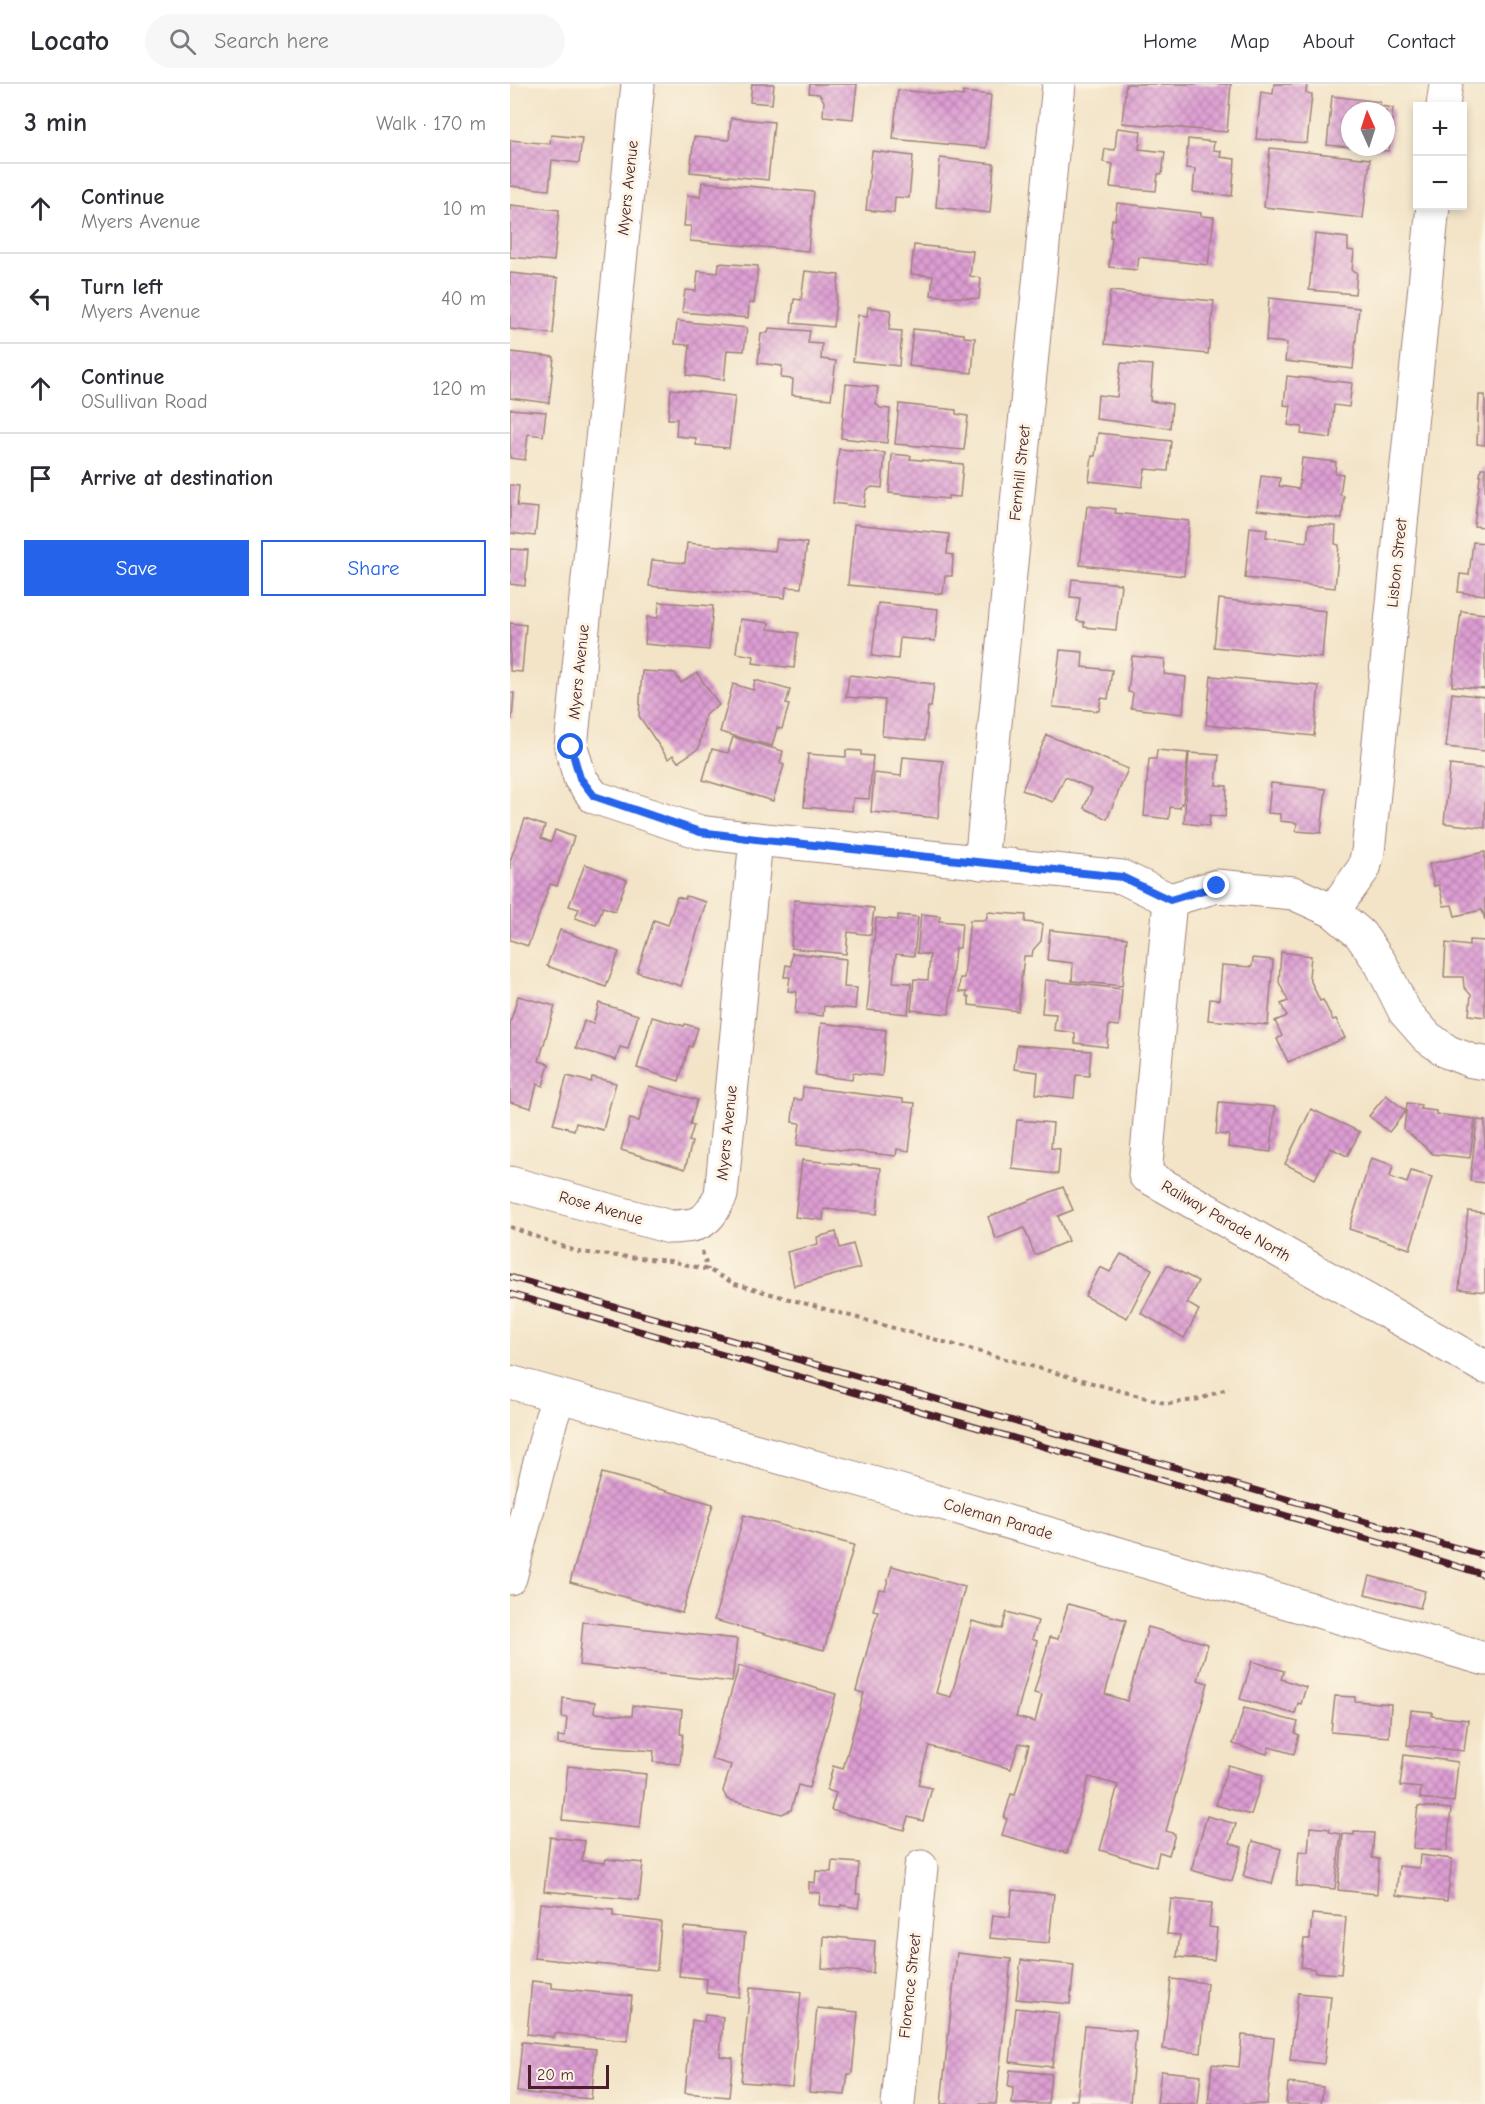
<!DOCTYPE html>
<html lang="en">
<head>
<meta charset="utf-8">
<style>
  :root { --surface:#fff; --page:#f7f7f7; --text:#2b2b33; --muted:#7c7c81; --line:#e1e1e2; --accent:#2563eb }
  body { margin:0; font-family:"Comic Neue",sans-serif; background:var(--page); color:var(--text) }
  .controls { position:absolute; right:18px; top:18px; display:grid; overflow:hidden; border-radius:0px; box-shadow:0 3px 9px #0003 }
  .controls button { width:54px; height:54px; display:grid; place-items:center; padding:0; border:0; border-bottom:2px solid var(--line); background:var(--surface); color:var(--text); font:30px sans-serif }
  .compass { position:absolute; left:831px; top:18px; width:54px; height:54px; border-radius:50%; background:var(--surface); box-shadow:0 3px 9px #0003; rotate:357deg }
  .scale { position:absolute; left:18px; bottom:15px; width:81px; box-sizing:border-box; padding-left:6px; border:3px solid #4a1f2b; border-top:0; font-size:16px; line-height:21px; white-space:nowrap; color:#4a1f2b; -webkit-text-stroke:4px #fcf5e5; paint-order:stroke }
  .stop { position:absolute; width:18px; height:18px; margin:-14px; border:4px solid #2563eb; border-radius:50%; background:#fff }
  .stop.end { background:#2563eb; border-color:#fff; box-shadow:0 2px 6px #0008 }
  .list { margin:0; padding:0; list-style:none }
  h2 { display:flex; justify-content:space-between; align-items:center; height:78px; margin:0; padding:0 24px; font-size:26px }
  h2 small { font-size:20px; font-weight:400; color:var(--muted) }
  .list li { display:grid; grid-template-columns:39px 1fr auto; gap:18px; align-items:center; box-sizing:border-box; height:90px; padding:0 24px; border-top:2px solid var(--line) }
  .list b { display:block; font-size:22px; white-space:nowrap }
  .list p { margin:0; font-size:20px; white-space:nowrap; color:var(--muted) }
  .list em { font-size:20px; font-style:normal; color:var(--muted) }
  .actions { display:flex; gap:12px; padding:18px 24px }
  .actions a { flex:1; padding:14px 0; border:2px solid var(--accent); border-radius:0px; text-align:center; font-size:21px; color:var(--accent) }
  .actions .main { background:var(--accent); color:#fff }
  .icon { flex:none; width:33px; height:33px; fill:none; stroke:currentColor; stroke-width:2; stroke-linecap:round; stroke-linejoin:round }
  .map { position:relative; flex:none; width:975px; height:2020px; overflow:hidden }
  header { display:flex; align-items:center; gap:36px; box-sizing:border-box; height:84px; padding:0 30px; background:var(--surface); border-bottom:2px solid var(--line) }
  header strong { font-size:28px }
  nav { display:flex; gap:33px; margin-inline-start:auto; font-size:21px }
  .search { width:420px; height:54px; background:var(--page); display:flex; align-items:center; gap:15px; box-sizing:border-box; padding:0 21px; border-radius:33px; color:var(--muted); font-size:22px }
  main { display:flex }
  aside { flex:1; background:var(--surface) }
  .map>svg:first-child { display:block }
  .building { fill:url(#building-cross-hatch) }
  .lines { fill:none; stroke-linecap:round; stroke-linejoin:round }
  .minor-casing { stroke:#9e827a; stroke-width:35 }
  .path { stroke:#9e827a; stroke-width:4; stroke-dasharray:4.5 4.5; stroke-linecap:butt }
  .minor { stroke:#fff; stroke-width:33 }
  .rail-casing { stroke:#4a1f2b; stroke-width:7 }
  .rail { stroke:#fcf5e5; stroke-width:4.5; stroke-dasharray:14; stroke-linecap:butt }
  .route { stroke:#2563eb; stroke-width:8 }
  .labels { text-anchor:middle; dominant-baseline:central; stroke-width:6; stroke-linejoin:round; paint-order:stroke }
  .street-label { font-size:16px; fill:#4a1f2b; stroke:#fcf5e5 }
</style>
</head>
<body>
<header>
<strong>Locato</strong>
<div class="search"><svg class="icon" aria-label="search" viewBox="0 0 24 24"><circle cx="10" cy="10" r="6"/><path d="M15 15l6 6"/></svg>Search here</div>
<nav><a>Home</a><a>Map</a><a>About</a><a>Contact</a></nav>
</header>
<main>
<aside>
<h2>3 min<small>Walk · 170 m</small></h2>
<ul class="list">
<li><svg class="icon" aria-label="ahead" viewBox="0 0 24 24"><path d="M12 20V5M6 11l6-6 6 6"/></svg><div><b>Continue</b><p>Myers Avenue</p></div><em>10 m</em></li>
<li><svg class="icon" aria-label="left" viewBox="0 0 24 24"><path d="M17 20v-9H6M10 6l-5 5 5 5"/></svg><div><b>Turn left</b><p>Myers Avenue</p></div><em>40 m</em></li>
<li><svg class="icon" aria-label="ahead" viewBox="0 0 24 24"><path d="M12 20V5M6 11l6-6 6 6"/></svg><div><b>Continue</b><p>OSullivan Road</p></div><em>120 m</em></li>
<li><svg class="icon" aria-label="arrive" viewBox="0 0 24 24"><path d="M6 21V4h12l-3 4 3 4H6"/></svg><div><b>Arrive at destination</b></div></li>
</ul>
<div class="actions"><a class="main">Save</a><a>Share</a></div>
</aside>
<div class="map">
<svg width="975" height="2020" viewBox="0 0 975 2020">
  <defs>
    <pattern id="building-cross-hatch" width="8" height="8" patternUnits="userSpaceOnUse" patternTransform="scale(1.5)"><rect width="8" height="8" fill="#dd9ed3"/><path d="M0 0l8 8M0 8l8-8" fill="none" stroke="#b580ab"/></pattern>
  </defs>
  <rect width="100%" height="100%" fill="#fcf5e5"/>
  <filter id="ink" filterUnits="userSpaceOnUse"><feTurbulence type="fractalNoise" baseFrequency=".0167" numOctaves="2"/><feDisplacementMap in="SourceGraphic" scale="12" xChannelSelector="R" yChannelSelector="G"/><feConvolveMatrix kernelMatrix="1 2 1 2 8 2 1 2 1" color-interpolation-filters="sRGB"/></filter>
  <filter id="wash" filterUnits="userSpaceOnUse"><feTurbulence type="fractalNoise" baseFrequency=".008" numOctaves="4" result="noise"/><feDisplacementMap in="SourceGraphic" scale="24" xChannelSelector="R" yChannelSelector="G"/><feGaussianBlur stdDeviation="1.35" result="paint"/><feColorMatrix in="noise" values="0 0 0 0 0 0 0 0 0 0 0 0 0 0 0 0 0 1.4 0 .05"/><feComposite in="paint" operator="in"/></filter>
  <g filter="url(#wash)">
    <rect width="100%" height="100%" fill="#f3e4c8"/>
    <g id="blocks">
      <g class="building">
        <path d="M242 0H264L262 20 240 18Z"/>
        <path d="M300 0H347L343 35 313 32 314 17 309 10 299 9Z"/>
        <path d="M616 0H721L717 48 612 39Z"/>
        <path d="M764 0H797L796 9 802 10 797 59 746 55 751 8 763 10Z"/>
        <path d="M388 6 453 12V8L481 11 476 64 383 55Z"/>
        <path d="M822 12 870 18V22L883 24 879 67 854 65V63H876V27H840V63L817 61Z"/>
        <path d="M221 34 264 38 258 96 180 88 184 53 219 56Z"/>
        <path d="M607 44 631 47 629 65 655 68 652 90H648L646 107 600 103 603 80 593 78 595 65 605 66Z"/>
        <path d="M41 51 72 54 69 79 42 76 39 106 0 102V56L40 60Z"/>
        <path d="M678 55 704 58 703 66 711 67 710 73 725 75 722 112 683 108 685 85 676 84Z"/>
        <path d="M760 64 860 75 853 134 754 123Z"/>
        <path d="M362 67 403 72 399 114 385 113 384 129 356 126Z"/>
        <path d="M430 74 484 80 480 129 426 123Z"/>
        <path d="M192 98 304 108 298 167 180 157 181 142H174L177 111 190 113Z"/>
        <path d="M607 119 691 129V132L704 133 698 181 629 173 627 186 599 183 602 153H600L602 135 605 136Z"/>
        <path d="M0 121 49 126 44 177 0 173Z"/>
        <path d="M805 150 838 154V166L844 167 842 187 847 188 845 210 799 206Z"/>
        <path d="M404 161 463 167 460 192 471 194 469 215 421 211 423 192 401 190Z"/>
        <path d="M209 179 248 182 244 219H239L238 234 172 228 175 206 186 207 188 187 208 189Z"/>
        <path d="M295 187 329 191 323 243 281 239 284 215 291 216Z"/>
        <path d="M0 189 48 194 43 250 0 245Z"/>
        <path d="M600 207 704 217 698 270 595 260Z"/>
        <path d="M759 214 849 224 843 285 775 277 777 259 756 257Z"/>
        <path d="M358 223 381 226 379 246 392 247 389 282 343 277 348 231 357 232Z"/>
        <path d="M167 237 237 244 234 267 217 266 214 296 177 291 180 261 165 260Z"/>
        <path d="M259 244 300 247 298 259 312 260 311 275 326 277 321 315 282 311 283 295 271 294 272 282 248 279 251 249H258Z"/>
        <path d="M403 245 454 250V253L465 254 462 289 399 282Z"/>
        <path d="M0 268 44 273 39 319 0 314Z"/>
        <path d="M611 279 643 281 640 317 662 320 660 344 586 335 588 311 607 313Z"/>
        <path d="M777 292 842 299 839 323 824 321 821 354 791 350 792 343 778 341 781 322 774 321Z"/>
        <path d="M336 300 368 303 366 320 370 324 380 325 377 359 331 354Z"/>
        <path d="M161 305 225 312 219 364 186 361V354L166 352 167 335H158Z"/>
        <path d="M969 311H975V361L967 360Z"/>
        <path d="M389 320 446 326V330L458 332 454 366 385 360Z"/>
        <path d="M0 325 36 328 33 352 18 350 15 376 0 374Z"/>
        <path d="M588 349 661 357 658 387 635 385 632 403 579 397 582 372H585Z"/>
        <path d="M329 365 375 369 372 404 362 403 356 407 354 423 323 419Z"/>
        <path d="M382 370 401 372 400 375 453 380 450 413 438 412V415L379 409Z"/>
        <path d="M792 374 826 378 825 389 833 390 830 411 834 412 832 435 747 426 751 392 770 394 769 402 789 405Z"/>
        <path d="M971 384H975V443L964 442Z"/>
        <path d="M0 401 9 402 7 422 28 424 25 452 0 449Z"/>
        <path d="M577 422 606 425 605 429 679 437 674 492 570 481Z"/>
        <path d="M344 440 439 450 437 470 443 471 442 492H435L433 510 338 501Z"/>
        <path d="M799 440 826 442 825 460 829 461 825 504 735 494 740 443 757 445 756 453 797 458Z"/>
        <path d="M267 455 297 459 291 504 276 503 275 514 139 502 142 476 175 479 177 459 265 467Z"/>
        <path d="M963 458 975 459V511L948 508 950 490 959 491Z"/>
        <path d="M0 465 18 466 15 502 0 500Z"/>
        <path d="M562 495 611 500 606 546 574 543V538L567 537 570 514 560 513Z"/>
        <path d="M709 515 816 527 812 574 704 563Z"/>
        <path d="M149 518 203 522 199 566 135 560 137 533 148 534Z"/>
        <path d="M368 519 428 525 425 557 390 554 388 575 362 572Z"/>
        <path d="M951 527 975 530V605L942 602Z"/>
        <path d="M230 535 259 539 258 545 288 549 284 584 243 579 244 572 226 569Z"/>
        <path d="M0 539 16 541 12 588 0 587Z"/>
        <path d="M550 566 573 568 572 583 602 586 598 615 591 614 589 627 543 623Z"/>
        <path d="M622 572 655 575 654 590 676 593 673 630 621 624 623 609 618 608Z"/>
        <path d="M132 587 165 589 171 599 187 589 209 621 195 631 189 664 168 678 163 671 158 675 129 632Z"/>
        <path d="M339 591 424 600 421 623H418L415 656 372 652 375 616 336 613Z"/>
        <path d="M701 592 809 602 804 652 696 641Z"/>
        <path d="M245 596 280 606 276 620 279 621 272 645 267 644 262 662 210 648 223 600 243 606Z"/>
        <path d="M0 609H4L2 635H0Z"/>
        <path d="M942 609 975 613V667L936 663Z"/>
        <path d="M537 651 618 685 597 735 574 724 582 705 555 693 543 718 512 706Z"/>
        <path d="M223 653 273 667 270 679 274 681 263 717 193 696 202 665 218 669Z"/>
        <path d="M336 666 351 667V671L363 672 359 715 343 714 342 727 294 723 298 670 336 673Z"/>
        <path d="M647 666 678 669 673 720 671 719 670 724 660 723 659 735 634 732 639 675H646Z"/>
        <path d="M679 669 709 671 706 701 717 702 715 733 700 731 699 742 674 739Z"/>
        <path d="M393 673 433 677 428 734 361 728 364 689 391 692Z"/>
        <path d="M940 681 975 685V744L934 739Z"/>
        <path d="M761 699 816 705 811 749 786 747 787 739 770 737V730L758 729Z"/>
        <path d="M15 735 35 742 31 754 41 758 45 746 64 753 47 802 40 800 18 862 0 856V777Z"/>
        <path d="M975 768V836L972 826 945 832 942 821 934 822 929 801 924 802 919 780Z"/>
        <path d="M75 780 117 796 105 827 93 823 86 841 65 834 69 825 59 822Z"/>
        <path d="M176 812 196 818 171 902 127 888 144 836 158 841 167 813 175 815Z"/>
        <path d="M285 816 364 824 361 851 338 848 336 870 281 864Z"/>
        <path d="M478 828 516 831 515 838 533 840 531 857 523 866 522 872H514L508 927 459 921V913L456 912 457 908H449L450 894H454L460 836H476Z"/>
        <path d="M411 830 430 832 429 837 452 839 450 864H445L439 930 401 926 404 895 418 896 420 871 407 869Z"/>
        <path d="M388 831 408 833 404 872 386 870 383 898 401 899 398 930 357 926 366 834 388 836Z"/>
        <path d="M50 846 109 868 96 903 37 882Z"/>
        <path d="M540 846 617 854 612 902 562 897 563 879 537 876Z"/>
        <path d="M959 856 975 857V933L959 931 961 911 954 903 953 893H934L936 859 959 862Z"/>
        <path d="M771 868 801 872 799 893 810 917 813 916 823 936 826 935 835 954 778 978 767 955 772 952 765 937 777 932 771 920 778 917 769 898Z"/>
        <path d="M282 869 336 875 334 903 347 904 345 925 314 922 313 932 285 929 287 908 278 907 280 893H274L276 881 281 882Z"/>
        <path d="M743 874 763 876 758 941 698 936 700 915 709 916 712 881 742 883Z"/>
        <path d="M535 896 612 905 609 942 599 941 597 963 565 959V949L544 946 546 930 532 929Z"/>
        <path d="M8 912 45 922 29 977 39 980 33 1002 27 1000 21 1024 0 1018V939Z"/>
        <path d="M89 919 128 931 118 965 110 963 106 976 66 964 74 937 83 940Z"/>
        <path d="M142 933 174 942 175 940 188 944 182 963 179 962 169 997 127 984Z"/>
        <path d="M311 939 376 946 372 992 343 989 342 996 305 991Z"/>
        <path d="M507 961 581 967 579 992 566 991 564 1014 526 1010 528 988 504 985Z"/>
        <path d="M57 992 81 998 82 993 106 999 93 1046 66 1039 64 1046 43 1040Z"/>
        <path d="M139 1002 187 1016 180 1040 184 1041 179 1057 182 1058 175 1085 111 1066 120 1035 129 1037Z"/>
        <path d="M293 1003 393 1015V1018L405 1019 399 1067 387 1065 386 1072 287 1061 290 1039 282 1038 284 1015 292 1016Z"/>
        <path d="M876 1011 896 1027 879 1048 859 1032Z"/>
        <path d="M709 1018 765 1023 761 1068 718 1063 719 1051 706 1050Z"/>
        <path d="M897 1019 911 1021 910 1025 926 1027V1030L965 1035 960 1074 923 1070 894 1045Z"/>
        <path d="M801 1025 850 1048 837 1072 821 1064 805 1095 775 1080Z"/>
        <path d="M507 1036 543 1039 541 1064 550 1065 548 1090 502 1085Z"/>
        <path d="M967 1036 975 1037V1099L960 1097Z"/>
        <path d="M861 1074 883 1081 880 1093 897 1099 901 1087 922 1093 900 1165 839 1145Z"/>
        <path d="M292 1076 371 1084 367 1130 314 1125 313 1136 285 1133Z"/>
        <path d="M553 1103 563 1126 548 1132 558 1157 525 1171 514 1144 486 1155 478 1133Z"/>
        <path d="M958 1127 975 1129V1208L949 1205Z"/>
        <path d="M326 1148 330 1164 343 1160 350 1184 284 1202 277 1168 308 1160 307 1153Z"/>
        <path d="M611 1170 642 1185 617 1234 575 1212 590 1183 600 1188Z"/>
        <path d="M657 1181 688 1197 677 1219 689 1226 674 1254 631 1229Z"/>
        <path d="M92 1389 203 1420 172 1529 60 1498Z"/>
        <path d="M234 1431 344 1461 314 1566 204 1536Z"/>
        <path d="M382 1482 455 1503 426 1609 441 1613 462 1537 492 1545 497 1528 528 1537 522 1555 527 1557 506 1633 525 1638 532 1611 524 1609 540 1553 548 1555 558 1520 616 1536 595 1610 617 1617 638 1543 698 1560 688 1596 698 1599 656 1747 665 1750 659 1771 649 1768 646 1783 590 1766 608 1701 579 1693 557 1769 492 1751 497 1735 494 1734 501 1710 505 1711 519 1661 509 1659 501 1685 419 1662 408 1701 422 1704 413 1737 398 1733 394 1746 321 1726 326 1709 317 1706 323 1682 333 1685 354 1609 346 1607 368 1527 363 1526 369 1505 375 1506Z"/>
        <path d="M860 1492 915 1507 910 1524 855 1510Z"/>
        <path d="M73 1538 227 1555 222 1598 69 1581Z"/>
        <path d="M742 1577 774 1587 771 1595 796 1603 791 1620 788 1619 785 1630 730 1615Z"/>
        <path d="M229 1582 326 1610 299 1704 288 1701 281 1726 272 1730 217 1715 213 1707 221 1681 201 1675Z"/>
        <path d="M825 1612 845 1613V1617L881 1620 879 1653 821 1648Z"/>
        <path d="M53 1614 85 1618 84 1629 122 1632 123 1621 172 1626 170 1650H173L170 1680 143 1678 144 1667 48 1660V1652L55 1653 57 1634 52 1633Z"/>
        <path d="M734 1624 788 1638 785 1649 789 1651 784 1670 759 1663 757 1670 723 1660Z"/>
        <path d="M901 1626 922 1628V1632L958 1636 954 1667 897 1661Z"/>
        <path d="M894 1671 948 1678 944 1718 910 1714 911 1704 890 1702Z"/>
        <path d="M718 1681 753 1691 741 1731 706 1721Z"/>
        <path d="M58 1682 136 1690 130 1744 52 1736Z"/>
        <path d="M908 1722 941 1725 937 1767 903 1764Z"/>
        <path d="M697 1732 726 1740 720 1759 732 1763 722 1797 681 1786Z"/>
        <path d="M800 1743 820 1745 819 1748 831 1750 825 1805 786 1802 789 1767 798 1768Z"/>
        <path d="M844 1748 864 1749 862 1774 869 1775 867 1810 828 1806 833 1750 844 1751Z"/>
        <path d="M40 1753 75 1757 72 1777 95 1779 96 1775 133 1779 129 1816 34 1807Z"/>
        <path d="M743 1757 771 1765 762 1800 733 1792Z"/>
        <path d="M910 1771 942 1775 937 1817 886 1811 889 1782 909 1784Z"/>
        <path d="M322 1777 349 1779 346 1810H350L348 1824 331 1821V1823L309 1821 310 1809 299 1808V1798L305 1799 306 1787 321 1788Z"/>
        <path d="M502 1806 544 1810 539 1859 480 1854 483 1831 500 1833Z"/>
        <path d="M661 1815 702 1819 699 1843 707 1844 704 1876 667 1873 670 1851 657 1850Z"/>
        <path d="M30 1819 103 1826V1832L151 1838 147 1886 24 1874Z"/>
        <path d="M802 1830 836 1833 831 1890 804 1888 805 1885 791 1883 794 1855H800Z"/>
        <path d="M174 1843 235 1849 229 1913 196 1909 197 1895 169 1892Z"/>
        <path d="M314 1852 365 1857 363 1889 312 1884Z"/>
        <path d="M447 1869 501 1875 486 2020H431Z"/>
        <path d="M511 1876 564 1881 560 1920 506 1915Z"/>
        <path d="M661 1895 697 1899 691 1969 653 1965Z"/>
        <path d="M22 1897 42 1899V1904L122 1912 117 1957 44 1949V1953L17 1950Z"/>
        <path d="M240 1903 291 1908 282 2002 231 1998Z"/>
        <path d="M788 1909 821 1912 814 1980 780 1976Z"/>
        <path d="M307 1924 348 1928 342 1990H338L335 2011 299 2008Z"/>
        <path d="M506 1924 549 1929 542 1983 500 1978Z"/>
        <path d="M195 1931 213 1933 210 1972 223 1974 219 2013 175 2009 182 1936 194 1938Z"/>
        <path d="M575 1942 626 1947 620 2020H561V2016H567Z"/>
        <path d="M732 1951 764 1954 757 2020H698L702 1980 729 1983Z"/>
        <path d="M12 1958 86 1965 81 2015 7 2008Z"/>
        <path d="M500 1986 541 1990 538 2020H502L503 2004 498 2003Z"/>
        <path d="M651 1987 691 1991 688 2020H647Z"/>
        <path d="M778 1999 813 2003 811 2020H776Z"/>
      </g>
    </g>
  </g>
  <g filter="url(#ink)">
    <use href="#blocks" fill-opacity="0" stroke="#9e827a" stroke-width="1.5"/>
    <g class="lines">
      <defs>
        <g id="minor">
          <path d="M933 22 936 0"/>
          <path d="M246 755 612 793 660 816 707 802 783 809 823 827 850 850 871 880 895 928 917 953 938 968 962 977 975 979"/>
          <path d="M471 779 549 0"/>
          <path d="M660 816 635 1091 975 1283"/>
          <path d="M823 827 854 784 858 768 923 122"/>
          <path d="M0 1099 160 1143C192 1142 197 1139 211 1111L246 755 190 748 84 713 70 694 61 663 128 0"/>
          <path d="M0 1298 362 1399 975 1575"/>
          <path d="M0 1494 41 1335 49 1313"/>
          <path d="M388 2020 411 1783"/>
        </g>
      </defs>
      <use href="#minor" class="minor-casing"/>
      <g class="path">
        <path d="M0 1143 68 1168 160 1177 199 1186 225 1200 658 1320 690 1315 719 1304"/>
        <path d="M192 1167 198 1186"/>
      </g>
      <use href="#minor" class="minor"/>
      <defs>
        <g id="rail">
          <path d="M0 1193 975 1472"/>
          <path d="M0 1210 885 1463 975 1491"/>
        </g>
      </defs>
      <use href="#rail" class="rail-casing"/>
      <use href="#rail" class="rail"/>
    </g>
  </g>
  <g class="lines" filter="url(#ink)">
    <path class="route" d="M61 663 70 694 84 712 190 748 246 755 612 793 660 816 707 802"/>
  </g>
  <g class="labels">
    <g class="street-label">
      <text transform="translate(118 104) rotate(-84)">Myers Avenue</text>
      <text transform="translate(510 389) rotate(-84)">Fernhill Street</text>
      <text transform="translate(887 479) rotate(-84)">Lisbon Street</text>
      <text transform="translate(69 588) rotate(-84)">Myers Avenue</text>
      <text transform="translate(217 1049) rotate(-84)">Myers Avenue</text>
      <text transform="translate(91 1124) rotate(16)">Rose Avenue</text>
      <text transform="translate(716 1137) rotate(30)">Railway Parade North</text>
      <text transform="translate(488 1435) rotate(16)">Coleman Parade</text>
      <text transform="translate(400 1902) rotate(-84)">Florence Street</text>
    </g>
  </g>
</svg>
<div class="controls">
<button>+</button>
<button>−</button>
</div>
<svg class="compass" viewBox="-18 -18 36 36"><path d="M0-13l5 13h-10z" fill="#e53935"/><path d="M0 13l5-13h-10z" fill="#7c7c81"/></svg>
<div class="scale">20 m</div>
<div class="stop" style="left:61px;top:663px"></div>
<div class="stop end" style="left:707px;top:802px"></div>
</div>
</main>
</body>
</html>
